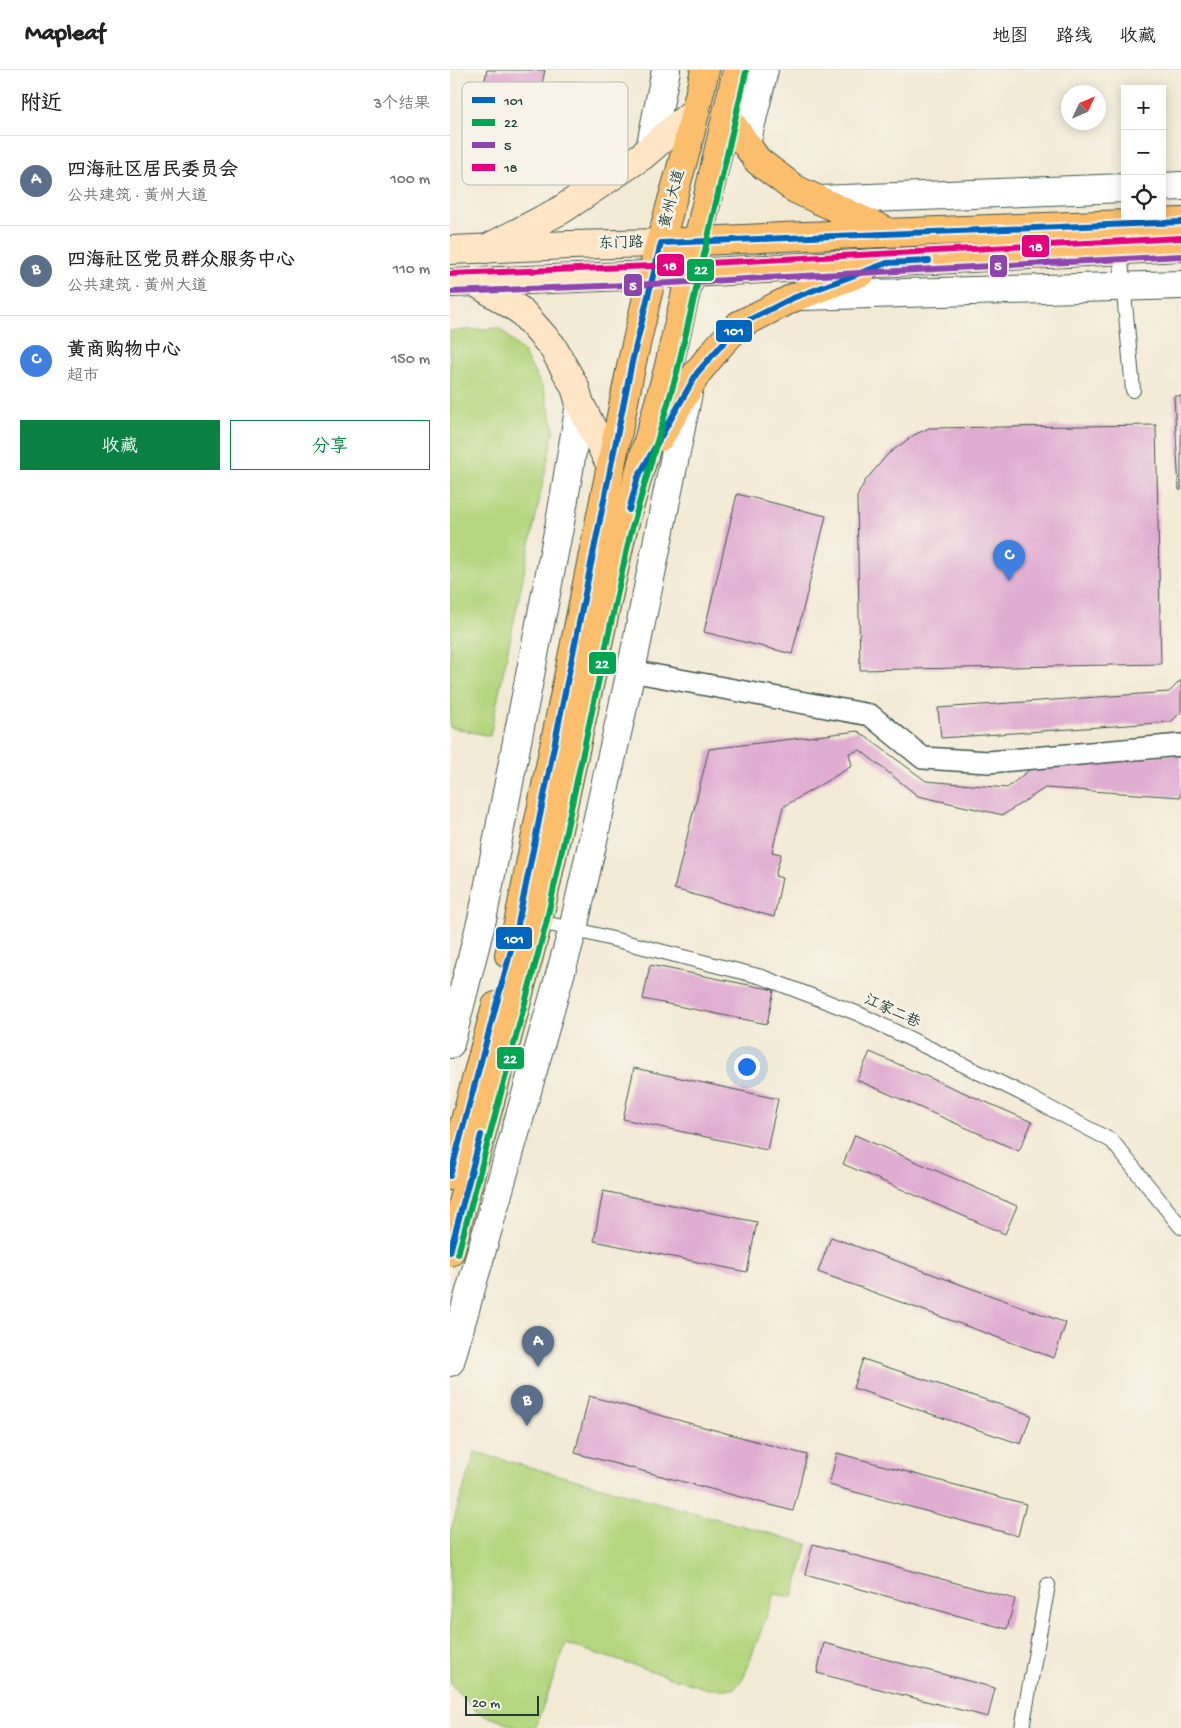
<!DOCTYPE html>
<html lang="zh">
<head>
<meta charset="utf-8">
<style>
  :root { --surface:#fff; --page:#f2f2f2; --text:#222; --muted:#767676; --line:#e0e0e0; --accent:#0b8043 }
  body { margin:0; font-family:"Gochi Hand","LXGW WenKai TC",sans-serif; background:var(--page); color:var(--text) }
  .controls { position:absolute; right:15px; top:15px; display:grid; overflow:hidden; border-radius:0px; box-shadow:0 2px 12px #0003 }
  .controls button { width:45px; height:45px; display:grid; place-items:center; padding:0; border:0; border-bottom:1px solid var(--line); background:var(--surface); color:var(--text); font:25px sans-serif }
  .compass { position:absolute; left:611px; top:15px; width:45px; height:45px; border-radius:50%; background:var(--surface); box-shadow:0 2px 12px #0003; rotate:46deg }
  .scale { position:absolute; left:15px; bottom:12px; width:74px; box-sizing:border-box; padding-left:5px; border:2px solid #1f3d34; border-top:0; font-size:14px; line-height:18px; white-space:nowrap; color:#1f3d34; -webkit-text-stroke:4px #f7f3e8; paint-order:stroke }
  .you { position:absolute; left:296px; top:996px; width:18px; height:18px; margin:-12px; border:4px solid #fff; border-radius:50%; background:#1a73e8; box-shadow:0 0 0 8px #1a73e833 }
  .badge { display:grid; place-items:center; width:32px; height:32px; border-radius:50%; background:var(--accent); color:#fff; font-size:16px; font-weight:700 }
  .pin { position:absolute; translate:-50% -41px; filter:drop-shadow(0 1px 2px #0008) }
  .pin::after { content:''; position:absolute; top:26px; width:18px; height:15px; background:inherit; clip-path:polygon(0 0,100% 0,50% 100%) }
  .list { margin:0; padding:0; list-style:none }
  h2 { display:flex; justify-content:space-between; align-items:center; height:65px; margin:0; padding:0 20px; font-size:21px }
  h2 small { font-size:16px; font-weight:400; color:var(--muted) }
  .list li { display:grid; grid-template-columns:32px 1fr auto; gap:15px; align-items:center; box-sizing:border-box; height:90px; padding:0 20px; border-top:1px solid var(--line) }
  .list b { display:block; font-size:19px; white-space:nowrap }
  .list p { margin:0; font-size:16px; white-space:nowrap; color:var(--muted) }
  .list em { font-size:16px; font-style:normal; color:var(--muted) }
  .actions { display:flex; gap:10px; padding:15px 20px }
  .actions a { flex:1; padding:11px 0; border:1px solid var(--accent); border-radius:0px; text-align:center; font-size:18px; color:var(--accent) }
  .actions .main { background:var(--accent); color:#fff }
  .icon { flex:none; width:28px; height:28px; fill:none; stroke:currentColor; stroke-width:2; stroke-linecap:round; stroke-linejoin:round }
  .map { position:relative; flex:none; width:731px; height:1658px; overflow:hidden }
  header { display:flex; align-items:center; gap:30px; box-sizing:border-box; height:70px; padding:0 25px; background:var(--surface); border-bottom:1px solid var(--line) }
  header strong { font-size:24px }
  nav { display:flex; gap:28px; margin-inline-start:auto; font-size:18px }
  main { display:flex }
  aside { flex:1; background:var(--surface) }
  .map>svg:first-child { display:block }
  .green { fill:#b4d67e; stroke:#6a8a59 }
  .building { fill:#e0add2 }
  .lines { fill:none; stroke-linecap:round; stroke-linejoin:round }
  .service-casing { stroke:#3f574c; stroke-width:16 }
  .pedestrian-casing { stroke:#3f574c; stroke-width:24 }
  .minor-casing { stroke:#3f574c; stroke-width:30 }
  .secondary-casing { stroke:#3f574c; stroke-width:30 }
  .primary-casing { stroke:#3f574c; stroke-width:30 }
  .service { stroke:#fff; stroke-width:14 }
  .pedestrian { stroke:#fff; stroke-width:21 }
  .minor { stroke:#fff; stroke-width:28 }
  .secondary { stroke:#fde5c5; stroke-width:28 }
  .primary { stroke:#fabe6d; stroke-width:28 }
  .bus-1-casing { stroke:#f7f3e8; stroke-width:10 }
  .bus-2-casing { stroke:#f7f3e8; stroke-width:10 }
  .bus-3-casing { stroke:#f7f3e8; stroke-width:10 }
  .bus-4-casing { stroke:#f7f3e8; stroke-width:10 }
  .bus-1 { stroke:#0065bd; stroke-width:6 }
  .bus-2 { stroke:#00a651; stroke-width:6 }
  .bus-3 { stroke:#8e44ad; stroke-width:6 }
  .bus-4 { stroke:#e5007d; stroke-width:6 }
  .labels { text-anchor:middle; dominant-baseline:central; stroke-width:5; stroke-linejoin:round; paint-order:stroke }
  .street-label { font-size:15px; fill:#1f3d34; stroke:#f7f3e8 }
  .key { fill:#f7f3e8; stroke:#b6bcb2; stroke-width:1 }
  .key-label { font-size:14px; fill:#1f3d34 }
  .line-badge { stroke:#f7f3e8; stroke-width:2 }
  .badge-label { font-size:14px; text-anchor:middle; font-weight:bold; fill:#fff }
</style>
</head>
<body>
<header>
<strong>Mapleaf</strong>
<nav><a>地图</a><a>路线</a><a>收藏</a></nav>
</header>
<main>
<aside>
<h2>附近<small>3个结果</small></h2>
<ul class="list">
<li><span class="badge" style="background:#5c6f8a">A</span><div><b>四海社区居民委员会</b><p>公共建筑 · 黄州大道</p></div><em>100 m</em></li>
<li><span class="badge" style="background:#5c6f8a">B</span><div><b>四海社区党员群众服务中心</b><p>公共建筑 · 黄州大道</p></div><em>110 m</em></li>
<li><span class="badge" style="background:#3f7fe0">C</span><div><b>黄商购物中心</b><p>超市</p></div><em>150 m</em></li>
</ul>
<div class="actions"><a class="main">收藏</a><a>分享</a></div>
</aside>
<div class="map">
<svg width="731" height="1658" viewBox="0 0 731 1658">
  <rect width="100%" height="100%" fill="#f7f3e8"/>
  <filter id="ink" filterUnits="userSpaceOnUse"><feTurbulence type="fractalNoise" baseFrequency=".02" numOctaves="2"/><feDisplacementMap in="SourceGraphic" scale="10" xChannelSelector="R" yChannelSelector="G"/><feConvolveMatrix kernelMatrix="1 2 1 2 8 2 1 2 1" color-interpolation-filters="sRGB"/></filter>
  <filter id="wash" filterUnits="userSpaceOnUse"><feTurbulence type="fractalNoise" baseFrequency=".0096" numOctaves="4" result="noise"/><feDisplacementMap in="SourceGraphic" scale="20" xChannelSelector="R" yChannelSelector="G"/><feGaussianBlur stdDeviation="1.12" result="paint"/><feColorMatrix in="noise" values="0 0 0 0 0 0 0 0 0 0 0 0 0 0 0 0 0 1.4 0 .05"/><feComposite in="paint" operator="in"/></filter>
  <g filter="url(#wash)">
    <rect width="100%" height="100%" fill="#f3ead5"/>
    <g class="green">
      <path d="M50 258 73 282 94 320 104 359 40 666 0 657V261Z"/>
      <path d="M25 1382 358 1474 343 1527 325 1524 293 1609 284 1619H258L116 1574 85 1658H68L27 1642 0 1613V1462Z"/>
    </g>
    <g id="blocks">
      <g class="building">
        <path d="M37 0H95L75 90 20 78Z"/>
        <path d="M724 326H731V420H729Z"/>
        <path d="M706 355 711 594 410 600 407 427 415 411 438 384 464 365 479 358Z"/>
        <path d="M287 424 376 446 342 584 254 562Z"/>
        <path d="M731 610V642L721 652 491 668 488 638 719 622Z"/>
        <path d="M408 661 476 711 557 718 584 696 731 684V727L595 718 553 745 468 726 410 680 399 683 402 696 333 737 322 782 331 784 325 806 332 808 324 847 224 819 259 679Z"/>
        <path d="M200 895 324 920 317 954 193 929Z"/>
        <path d="M420 982 582 1052 569 1081 407 1010Z"/>
        <path d="M184 998 328 1029 317 1080 173 1049Z"/>
        <path d="M405 1065 567 1136 555 1164 393 1094Z"/>
        <path d="M153 1121 307 1152 297 1202 144 1171Z"/>
        <path d="M381 1167 616 1253 604 1288 368 1202Z"/>
        <path d="M413 1289 581 1345 571 1374 403 1318Z"/>
        <path d="M139 1326 357 1385 343 1441 125 1383Z"/>
        <path d="M387 1383 576 1434 568 1466 379 1415Z"/>
        <path d="M363 1474 565 1529 557 1559 355 1504Z"/>
        <path d="M374 1573 545 1618 538 1647 367 1603Z"/>
      </g>
    </g>
  </g>
  <g filter="url(#ink)">
    <use href="#blocks" fill-opacity="0" stroke="#3f574c" stroke-width="1"/>
    <g class="lines">
      <defs>
        <g id="service">
          <path d="M670 180 683 320"/>
          <path d="M88 852 123 859 312 907 409 944 571 1023 662 1071 731 1157"/>
          <path d="M572 1658 598 1515"/>
        </g>
        <path id="pedestrian" d="M181 601 420 645 473 688 539 692 731 675"/>
        <g id="minor">
          <path d="M296 74 314 0"/>
          <path d="M200 79 216 0"/>
          <path d="M712 117 731 116"/>
          <path d="M369 130 675 118"/>
          <path d="M352 226 731 215"/>
          <path d="M0 974 33 845 111 447 130 334"/>
          <path d="M0 1292 123 859 181 601 238 323"/>
        </g>
        <g id="secondary">
          <path d="M36 179 111 140 192 86 246 40"/>
          <path d="M0 180 120 175 211 173"/>
          <path d="M25 212 71 241 102 276 125 317 130 334 161 396"/>
          <path d="M0 213 202 205"/>
        </g>
        <g id="primary">
          <path d="M276 46 308 91 345 119 436 161"/>
          <path d="M230 172 355 166 731 152"/>
          <path d="M223 204 731 177"/>
          <path d="M210 367 247 303 270 275 289 255 343 228 412 202"/>
          <path d="M59 885 68 854 182 292 206 188 238 73 255 0"/>
          <path d="M0 1106 46 936"/>
          <path d="M0 1182 88 852 172 463 218 300 287 0"/>
        </g>
      </defs>
      <use href="#service" class="service-casing"/>
      <use href="#pedestrian" class="pedestrian-casing"/>
      <use href="#minor" class="minor-casing"/>
      <use href="#secondary" class="secondary-casing"/>
      <use href="#primary" class="primary-casing"/>
      <use href="#service" class="service"/>
      <use href="#pedestrian" class="pedestrian"/>
      <use href="#minor" class="minor"/>
      <use href="#secondary" class="secondary"/>
      <use href="#primary" class="primary"/>
      <defs>
        <g id="bus-1">
          <path d="M179 440 188 407 247 303 289 255 343 228 437 193 479 191"/>
          <path d="M0 1106 68 854 182 292 211 173 731 152"/>
          <path d="M0 1182 31 1065"/>
        </g>
        <path id="bus-2" d="M8 1184 96 854 180 465 227 302 296 2"/>
        <path id="bus-3" d="M0 222 202 214 731 186"/>
        <path id="bus-4" d="M0 204 202 196 731 168"/>
      </defs>
      <use href="#bus-1" class="bus-1-casing"/>
      <use href="#bus-2" class="bus-2-casing"/>
      <use href="#bus-3" class="bus-3-casing"/>
      <use href="#bus-4" class="bus-4-casing"/>
      <use href="#bus-1" class="bus-1"/>
      <use href="#bus-2" class="bus-2"/>
      <use href="#bus-3" class="bus-3"/>
      <use href="#bus-4" class="bus-4"/>
    </g>
  </g>
  <g class="labels">
    <g class="street-label">
      <text transform="translate(223 129) rotate(-75)">黄州大道</text>
      <text transform="translate(171 174) rotate(-1)">东门路</text>
      <text transform="translate(442 942) rotate(25)">江家二巷</text>
    </g>
  </g>
  <rect x="12" y="12" width="166" height="103" rx="8" class="key"/>
  <rect x="22" y="27" width="23" height="6" fill="#0065bd"/>
  <rect x="22" y="49" width="23" height="7" fill="#00a651"/>
  <rect x="22" y="72" width="23" height="6" fill="#8e44ad"/>
  <rect x="22" y="94" width="23" height="7" fill="#e5007d"/>
  <g class="key-label">
    <text x="54" y="35">101</text>
    <text x="54" y="57">22</text>
    <text x="54" y="80">5</text>
    <text x="54" y="102">18</text>
  </g>
  <g class="line-badge">
    <rect x="571" y="164" width="29" height="24" rx="5" fill="#e5007d"/>
    <rect x="206" y="183" width="29" height="24" rx="5" fill="#e5007d"/>
    <rect x="539" y="184" width="19" height="24" rx="5" fill="#8e44ad"/>
    <rect x="236" y="188" width="29" height="24" rx="5" fill="#00a651"/>
    <rect x="173" y="203" width="20" height="24" rx="5" fill="#8e44ad"/>
    <rect x="265" y="249" width="38" height="24" rx="5" fill="#0065bd"/>
    <rect x="138" y="581" width="29" height="24" rx="5" fill="#00a651"/>
    <rect x="45" y="856" width="38" height="24" rx="5" fill="#0065bd"/>
    <rect x="46" y="976" width="29" height="24" rx="5" fill="#00a651"/>
  </g>
  <g class="badge-label">
    <text x="586" y="181">18</text>
    <text x="220" y="200">18</text>
    <text x="548" y="200">5</text>
    <text x="251" y="204">22</text>
    <text x="183" y="220">5</text>
    <text x="284" y="265">101</text>
    <text x="152" y="598">22</text>
    <text x="64" y="873">101</text>
    <text x="60" y="993">22</text>
  </g>
</svg>
<div class="controls">
<button>+</button>
<button>−</button>
<button><svg class="icon" aria-label="locate" viewBox="0 0 24 24"><circle cx="12" cy="12" r="6"/><path d="M12 2v4M12 18v4M2 12h4M18 12h4"/></svg></button>
</div>
<svg class="compass" viewBox="-18 -18 36 36"><path d="M0-13l5 13h-10z" fill="#e53935"/><path d="M0 13l5-13h-10z" fill="#767676"/></svg>
<div class="scale">20 m</div>
<div class="you"></div>
<div class="pin badge" style="left:88px;top:1297px;background:#5c6f8a">A</div>
<div class="pin badge" style="left:77px;top:1356px;background:#5c6f8a">B</div>
<div class="pin badge" style="left:559px;top:511px;background:#3f7fe0">C</div>
</div>
</main>
</body>
</html>
